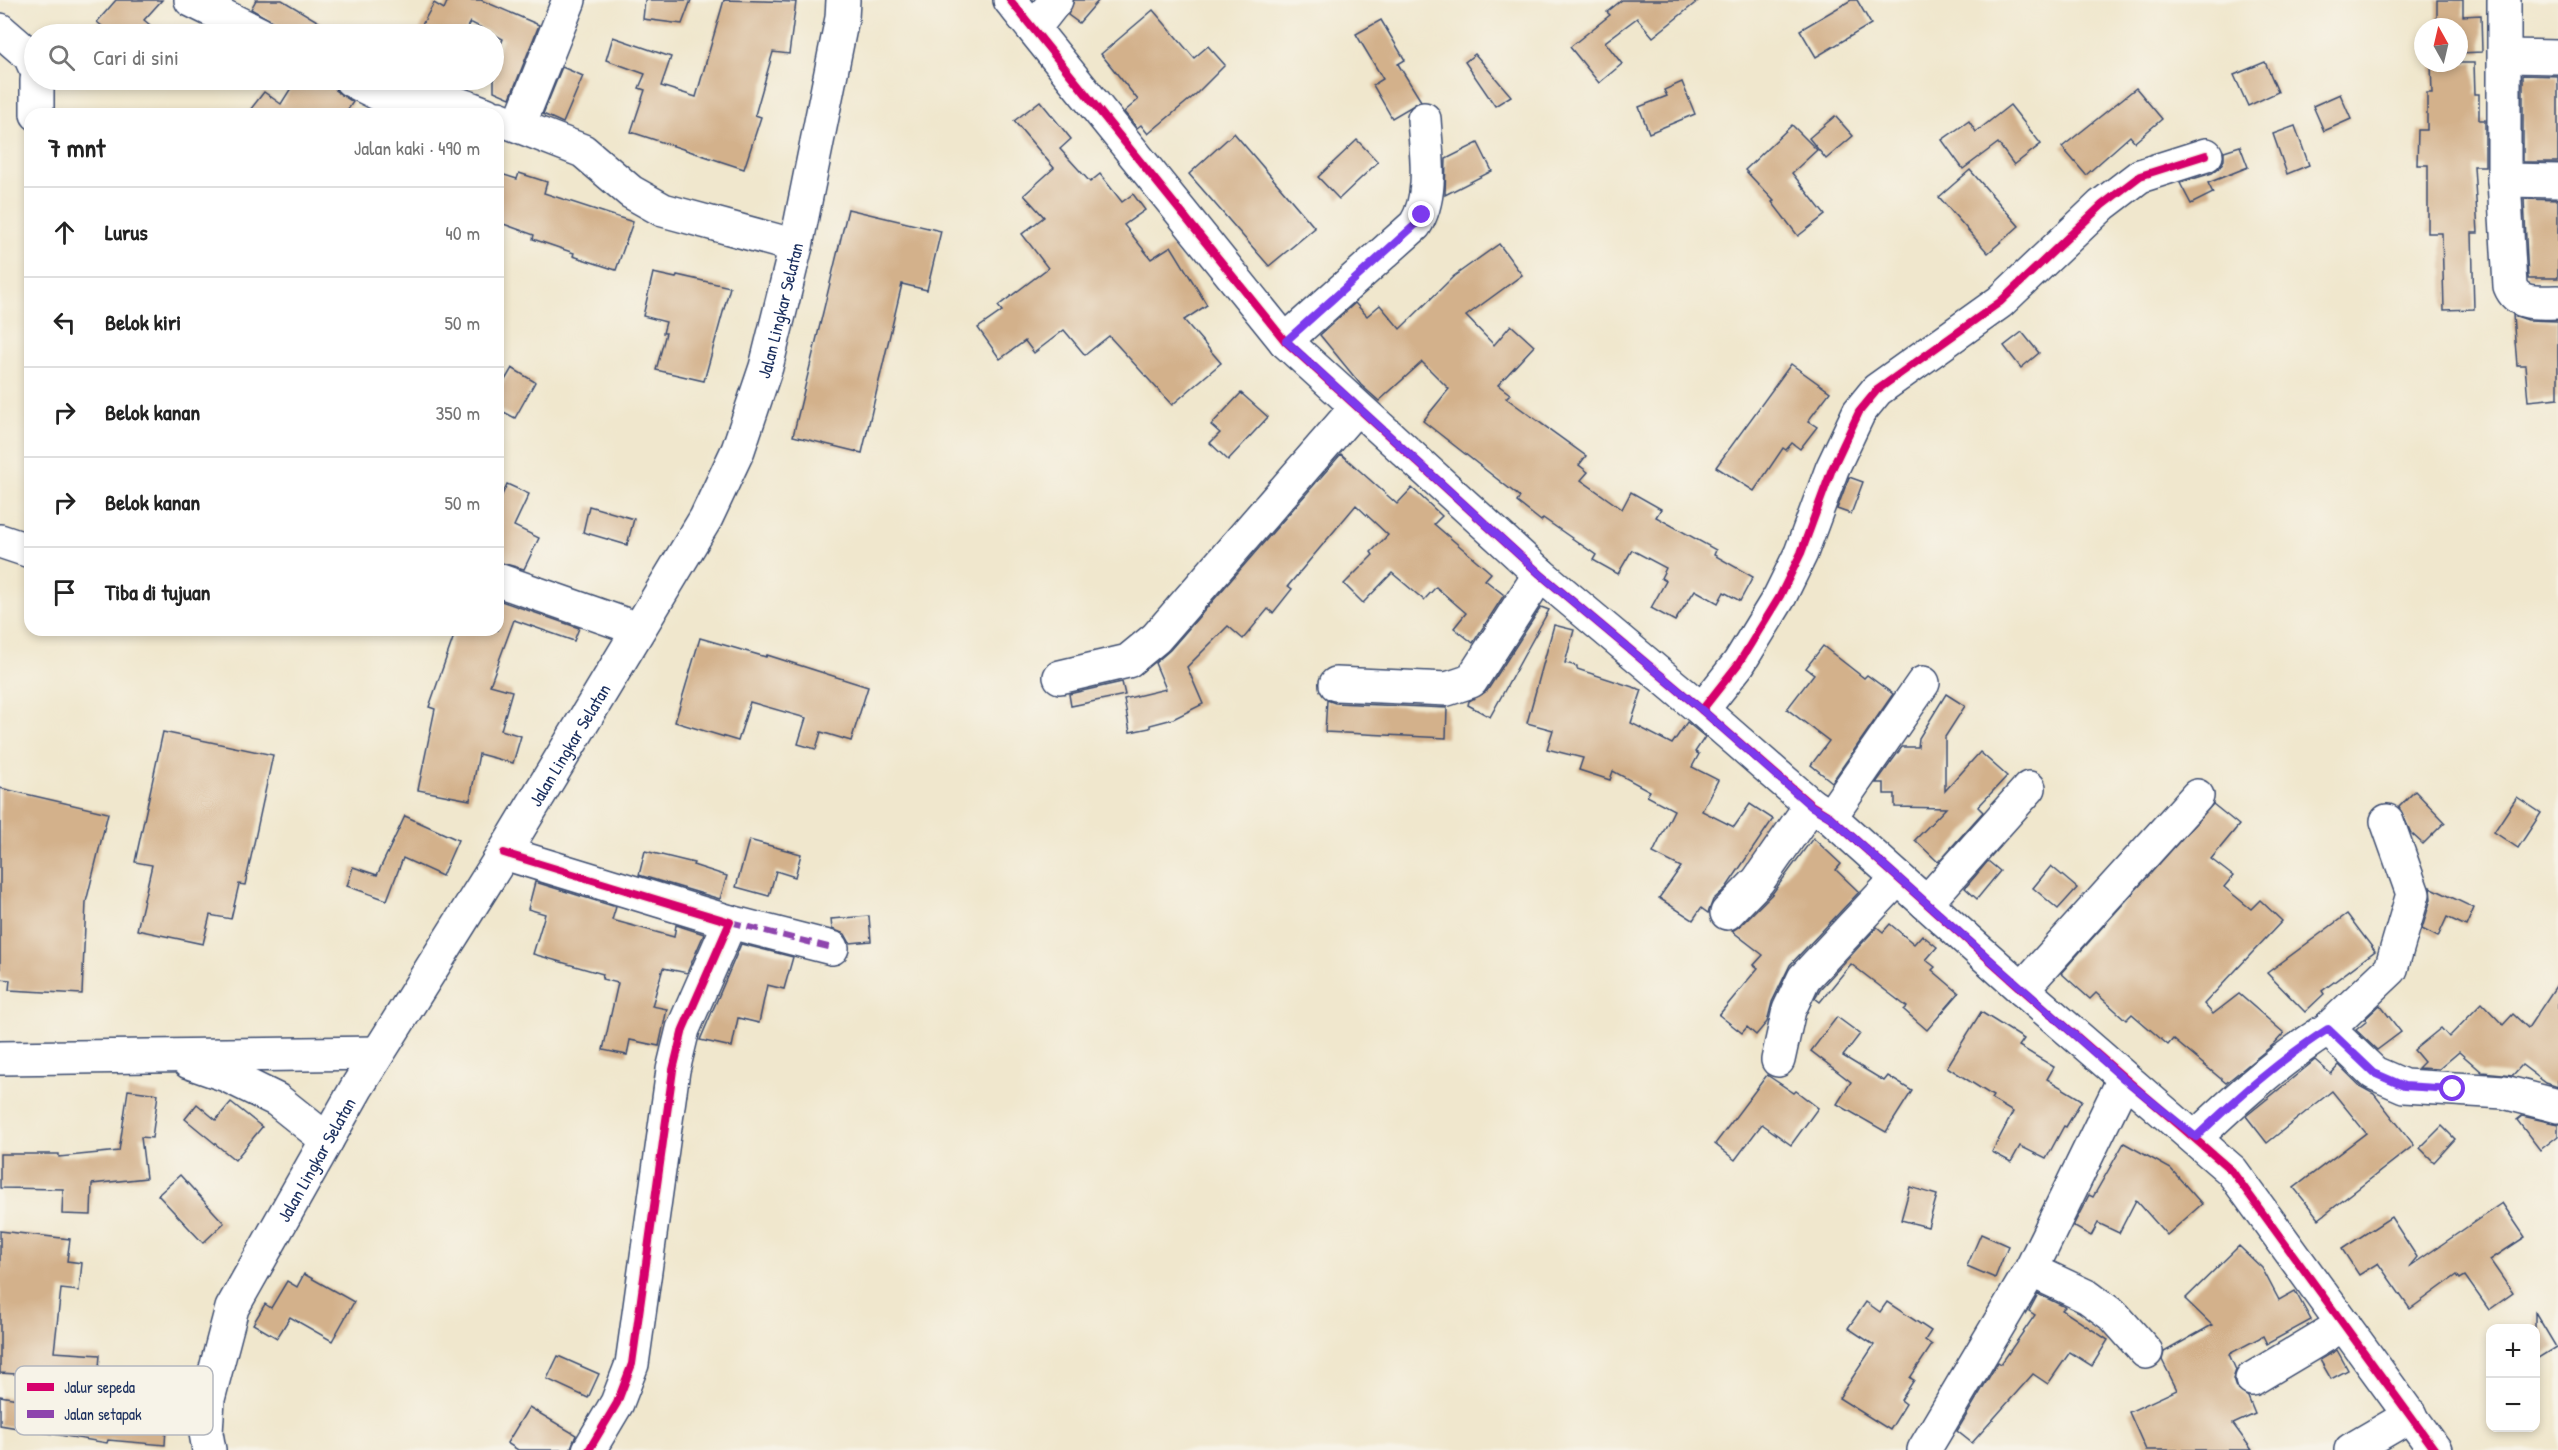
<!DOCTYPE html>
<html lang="id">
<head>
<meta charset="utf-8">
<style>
  :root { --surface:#fff; --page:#f6f6f6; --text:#222; --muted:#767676; --line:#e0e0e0 }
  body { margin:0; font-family:"Patrick Hand",sans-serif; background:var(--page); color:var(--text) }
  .controls { position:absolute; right:18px; bottom:18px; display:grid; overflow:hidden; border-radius:12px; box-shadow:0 3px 9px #0003 }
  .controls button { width:54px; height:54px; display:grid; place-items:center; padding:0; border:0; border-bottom:2px solid var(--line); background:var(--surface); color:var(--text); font:30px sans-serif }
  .compass { position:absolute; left:2414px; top:18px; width:54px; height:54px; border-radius:50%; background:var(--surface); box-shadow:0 3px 9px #0003; rotate:352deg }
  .stop { position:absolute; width:18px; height:18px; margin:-14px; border:4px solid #7c3aed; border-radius:50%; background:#fff }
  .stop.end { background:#7c3aed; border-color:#fff; box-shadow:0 2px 6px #0008 }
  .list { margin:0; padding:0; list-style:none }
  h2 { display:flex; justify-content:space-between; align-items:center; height:78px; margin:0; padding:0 24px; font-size:26px }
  h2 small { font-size:20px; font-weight:400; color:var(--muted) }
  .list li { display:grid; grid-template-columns:39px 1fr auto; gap:18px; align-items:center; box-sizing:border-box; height:90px; padding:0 24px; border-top:2px solid var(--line) }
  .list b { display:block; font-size:22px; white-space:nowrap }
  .list em { font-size:20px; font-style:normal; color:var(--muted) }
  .icon { flex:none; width:33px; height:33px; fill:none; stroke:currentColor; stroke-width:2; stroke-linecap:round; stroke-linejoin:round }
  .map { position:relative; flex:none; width:2558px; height:1450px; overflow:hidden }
  .search { position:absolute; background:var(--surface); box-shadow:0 3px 9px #0003; left:24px; top:24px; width:480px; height:66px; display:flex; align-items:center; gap:15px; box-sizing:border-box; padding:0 21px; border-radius:33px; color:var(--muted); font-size:22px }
  .panel { position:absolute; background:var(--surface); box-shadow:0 3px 9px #0003; left:24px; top:108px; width:480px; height:528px; border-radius:18px }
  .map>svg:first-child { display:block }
  .building { fill:#d3b18b }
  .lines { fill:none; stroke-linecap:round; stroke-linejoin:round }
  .minor-casing { stroke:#3b4b6f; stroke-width:36 }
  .highway-casing { stroke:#3b4b6f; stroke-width:36 }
  .minor { stroke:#fff; stroke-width:33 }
  .highway { stroke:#fff; stroke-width:33 }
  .quiet { stroke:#8e44ad; stroke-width:6; stroke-dasharray:12 6; stroke-linecap:butt }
  .cycleway-casing { stroke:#f7f3e8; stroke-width:11 }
  .cycleway { stroke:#d6006c; stroke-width:8 }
  .route { stroke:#7c3aed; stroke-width:8 }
  .labels { text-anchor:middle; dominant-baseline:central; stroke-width:5; stroke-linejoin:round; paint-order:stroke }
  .street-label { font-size:18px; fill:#1b2f5e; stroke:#f7f3e8 }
  .key { fill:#f7f3e8; stroke:#b5b8bf; stroke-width:1.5 }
  .key-label { font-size:16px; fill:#1b2f5e }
</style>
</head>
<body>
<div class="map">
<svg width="2558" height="1450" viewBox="0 0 2558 1450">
  <rect width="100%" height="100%" fill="#f7f3e8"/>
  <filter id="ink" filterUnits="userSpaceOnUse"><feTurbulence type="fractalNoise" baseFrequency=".0167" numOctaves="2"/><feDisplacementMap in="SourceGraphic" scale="12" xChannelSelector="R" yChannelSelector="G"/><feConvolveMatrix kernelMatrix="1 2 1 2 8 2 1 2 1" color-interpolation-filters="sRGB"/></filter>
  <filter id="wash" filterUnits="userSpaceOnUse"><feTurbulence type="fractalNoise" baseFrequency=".008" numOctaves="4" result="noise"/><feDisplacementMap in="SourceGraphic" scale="24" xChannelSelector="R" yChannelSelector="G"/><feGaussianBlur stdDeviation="1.35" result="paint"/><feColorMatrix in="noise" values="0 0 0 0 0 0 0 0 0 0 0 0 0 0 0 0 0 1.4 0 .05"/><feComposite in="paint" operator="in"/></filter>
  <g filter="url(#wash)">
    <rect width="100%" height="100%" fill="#f0e7cd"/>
    <g id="blocks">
      <g class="building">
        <path d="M116 0H162L144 20 161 34H112L97 22Z"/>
        <path d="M256 0H282L339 34H280L275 23 251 9Z"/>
        <path d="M448 0H481L539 25 510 98 494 91V60L503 39 470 22 463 34H417L434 3 444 9Z"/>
        <path d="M645 0H691L682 24 643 19Z"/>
        <path d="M724 0 796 2 789 54 773 52 755 115 761 117 744 169 631 132 645 90 639 88 645 74 606 60 613 37 671 57 661 86 696 97Z"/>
        <path d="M1074 0H1099L1079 23 1068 15Z"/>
        <path d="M1622 0H1699L1653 37 1637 18 1605 42 1622 64 1599 83 1570 47 1610 15 1607 12Z"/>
        <path d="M1851 0H1857L1871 24 1816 57 1800 30Z"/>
        <path d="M2437 0H2463V16L2481 15 2482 52 2459 53V27H2437Z"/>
        <path d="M1153 10 1194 58 1208 46 1225 65 1195 95 1148 134 1141 125 1137 128 1124 112 1138 100 1101 54Z"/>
        <path d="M1381 20 1405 60 1398 64 1421 101 1392 118 1373 85 1383 79 1356 34Z"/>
        <path d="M1475 54 1511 96 1495 106 1465 62Z"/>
        <path d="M2265 62 2278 92 2248 106 2234 75Z"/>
        <path d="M2431 63H2474L2475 94H2479V120H2485V166H2474L2478 233H2472L2474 309 2444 310 2442 233H2428V165H2417L2418 130H2427V93H2432Z"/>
        <path d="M562 67 583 76 563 123 543 114Z"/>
        <path d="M2523 75 2558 76V162H2523Z"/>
        <path d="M296 80H333L336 91 353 102 345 114H247L264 92 281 104Z"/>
        <path d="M1682 82 1695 114 1649 133 1639 107 1667 96 1664 90Z"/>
        <path d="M2136 88 2162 119 2135 142 2130 136 2086 175 2062 147Z"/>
        <path d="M2340 94 2351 119 2324 131 2313 106Z"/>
        <path d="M1040 101 1071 139 1060 149 1090 182 1100 174 1122 202 1133 194 1145 210 1124 225 1151 259 1171 246 1207 305 1184 320 1221 363 1172 405 1109 336 1085 355 1064 330 1034 353 1025 341 1000 359 978 328 1002 311 998 306 1048 268 1022 234 1044 217 1024 195 1054 168 1014 121Z"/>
        <path d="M2010 105 2041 144 2014 165 1998 143 1963 169 1942 140 1969 121 1976 132Z"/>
        <path d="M1835 116 1853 136 1826 159 1809 138Z"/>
        <path d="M1792 125 1817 150 1792 173 1825 215 1798 236 1772 202 1774 201 1745 170Z"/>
        <path d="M2295 126 2309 165 2287 174 2273 134Z"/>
        <path d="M1234 133 1315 228 1269 266 1189 174Z"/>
        <path d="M1357 140 1378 162 1339 199 1318 177Z"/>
        <path d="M1478 143 1492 171 1445 195 1446 159Z"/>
        <path d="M2240 146 2248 167 2208 183 2213 193 2191 204 2180 183 2212 173 2220 167 2224 160V151Z"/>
        <path d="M1970 170 2019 226 1988 253 1939 197Z"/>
        <path d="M498 173 517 179 519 173 547 182 544 193 633 222 616 270 573 256 574 253 533 239 534 235 498 222Z"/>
        <path d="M2524 199 2558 200V278H2528Z"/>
        <path d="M848 209 941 231 927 290 902 284 862 453 793 436Z"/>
        <path d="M1499 244 1522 275 1466 316 1494 345 1511 325 1534 346 1498 385 1510 394 1506 398 1586 456 1579 465 1588 472 1581 480 1622 509 1631 492 1661 509 1656 517 1716 550 1714 555 1753 577 1740 601 1724 592 1718 603 1695 590 1675 621 1651 608 1666 581 1661 578 1666 568 1632 550 1618 574 1593 560 1596 555 1543 518 1541 521 1517 502 1520 497 1423 421 1449 389 1422 362 1379 401 1361 385 1320 335 1355 303 1367 316 1380 305 1400 329 1454 276Z"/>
        <path d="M653 273 676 278 677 275 730 287 704 381 656 370 666 333H663L666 322 643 316Z"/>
        <path d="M2513 315 2528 320 2558 321V398L2528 401 2525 365H2517Z"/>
        <path d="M2022 332 2039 353 2021 368 2004 346Z"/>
        <path d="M1791 364 1830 392 1808 421 1817 427 1800 449 1792 443 1786 450 1783 448 1754 491 1716 467Z"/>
        <path d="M512 368 535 382 515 418 498 409V392Z"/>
        <path d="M1241 393 1268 417 1228 460 1210 443 1220 433 1211 425Z"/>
        <path d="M1341 454 1397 504 1412 488 1442 516 1434 524 1491 573 1485 580 1504 595 1473 643 1454 628 1466 613 1436 587 1424 600 1392 573 1363 603 1344 584 1373 555 1371 552 1388 535 1356 505 1288 586 1292 589 1273 613 1268 609 1243 639 1228 626 1187 667 1203 704 1173 719 1150 725V728L1130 732 1124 699 1166 689 1155 663 1170 650Z"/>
        <path d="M1849 477 1863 482 1851 514 1837 509Z"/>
        <path d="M507 484 529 494 514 526 539 538 524 569 498 562V504Z"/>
        <path d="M589 506 634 519 627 545 583 532Z"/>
        <path d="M498 600 579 628 574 641 514 620 490 685 512 691 501 730 521 736 513 763 479 754 470 800 418 790 435 709 429 707 456 630H498Z"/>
        <path d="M1541 607 1549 610 1490 717 1468 705 1469 701 1487 691Z"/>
        <path d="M1554 625 1574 630 1565 663 1577 666V669L1642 690 1631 723 1672 744 1687 722 1705 737 1695 752 1699 754 1692 767 1718 780 1702 811 1734 827 1750 804 1773 819 1726 888 1713 900 1708 913 1701 908 1693 920 1659 898 1681 867 1653 853 1674 810 1647 796 1650 791 1613 771 1610 780 1579 770 1583 758 1547 749 1553 730 1527 723Z"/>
        <path d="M700 638 766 657 767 655 868 687 851 741 821 732 816 749 798 744 806 718 750 702 738 741 675 722Z"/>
        <path d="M1823 646 1864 678 1867 675 1893 694 1832 782 1811 765 1829 741 1787 709 1814 674 1806 668Z"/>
        <path d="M1122 682 1125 695 1071 706 1069 694Z"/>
        <path d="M1946 694 1965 706 1945 737V791L1980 752 2007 776 1978 807 1983 812 1938 862 1915 840 1946 808 1895 807V794H1884V783H1876L1902 747H1918L1919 738Z"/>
        <path d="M1327 700 1335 703 1447 708 1446 738 1325 732Z"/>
        <path d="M163 732 273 755 245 885 239 884 231 919 210 915 203 944 137 930 152 865 135 862Z"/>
        <path d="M0 788 108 813 86 902 82 994 9 990 10 980 0 979Z"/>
        <path d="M2415 791 2445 822 2423 844 2411 833 2399 807Z"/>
        <path d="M2517 797 2541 813 2518 848 2494 832Z"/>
        <path d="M2213 804 2239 825 2211 859 2233 876 2224 887 2251 909 2260 900 2282 921 2204 1004 2213 1014 2239 994 2284 1033 2274 1044 2226 1083 2173 1039 2168 1045 2132 1014 2126 1020 2096 993 2090 999 2061 973Z"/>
        <path d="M405 816 458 840 442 876 403 858 387 900 347 886 353 867 377 875Z"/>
        <path d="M1813 838 1841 864 1836 870 1859 892 1790 965 1772 1002 1767 1022 1756 1035 1747 1027 1742 1033 1719 1015 1758 968 1754 965 1763 955 1732 931 1740 926 1772 894Z"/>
        <path d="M749 840 801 854 795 877 776 871 769 896 736 887Z"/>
        <path d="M645 851 694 863 693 865 727 876 720 899 639 875Z"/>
        <path d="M1988 861 2000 871 1977 899 1965 888Z"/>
        <path d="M2051 866 2077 888 2058 909 2033 888Z"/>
        <path d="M535 882 616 907 612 920 674 937 676 925 704 934 687 973 663 968 652 1006 667 1009 659 1046 630 1040 627 1055 603 1050 618 983 602 979 603 974 533 954 545 914 528 909Z"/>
        <path d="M2430 887 2474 908 2466 926 2447 917 2438 937 2422 929 2431 899Z"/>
        <path d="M2347 914 2375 951 2322 991 2324 994 2305 1012 2267 973Z"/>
        <path d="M869 916 871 941 850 943 845 934 832 929 831 919Z"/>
        <path d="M1890 924 1914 944 1922 935 1937 947 1926 960 1935 967 1932 970 1959 993 1927 1030 1904 1010 1907 1007 1851 964 1820 1002 1815 998 1820 989 1877 927 1883 932Z"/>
        <path d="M741 944 793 957 784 989 767 985 759 1023 738 1018 732 1047 700 1040Z"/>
        <path d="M2558 983V1087L2546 1083 2522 1065 2513 1075 2482 1072 2459 1052 2439 1069 2418 1068 2424 1062 2414 1050 2441 1028 2449 1037 2482 1003 2503 1025 2513 1014 2528 1028Z"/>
        <path d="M2380 1005 2401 1032 2377 1050 2356 1030 2367 1021 2365 1019Z"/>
        <path d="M1981 1012 2024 1039 2019 1046 2054 1067 2047 1079 2082 1100 2066 1127 2064 1126 2046 1159 2020 1146 2011 1162 1992 1152 2013 1112 1991 1099 1993 1096 1947 1067Z"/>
        <path d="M1837 1017 1860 1034 1843 1056 1884 1081 1888 1076 1912 1091 1886 1132 1837 1104 1851 1082 1811 1051Z"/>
        <path d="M2315 1060 2331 1074 2339 1065 2361 1087 2374 1094 2414 1145 2319 1219 2294 1188 2366 1133 2332 1091 2267 1143 2246 1116Z"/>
        <path d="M1767 1075 1794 1093 1796 1091 1818 1108 1791 1145 1762 1124 1735 1160 1715 1144Z"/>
        <path d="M128 1090 158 1094 152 1138 141 1137 146 1178 92 1184 91 1215 62 1214 63 1189 0 1188V1154H59V1157L119 1151Z"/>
        <path d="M231 1102 262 1127 235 1160 185 1119 197 1104 216 1120Z"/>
        <path d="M2522 1116 2558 1124V1136L2540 1150 2517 1120Z"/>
        <path d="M2442 1126 2455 1139 2434 1162 2420 1148Z"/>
        <path d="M2124 1143 2171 1169 2202 1204 2167 1235 2136 1200 2119 1233 2098 1223 2091 1236 2073 1226 2089 1195 2093 1197Z"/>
        <path d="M180 1175 224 1223 203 1243 158 1195Z"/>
        <path d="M1910 1187 1937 1195 1928 1227 1901 1220Z"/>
        <path d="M2502 1203 2525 1237 2490 1260 2513 1293 2489 1310 2465 1276 2460 1279 2457 1275 2410 1309 2378 1263 2359 1275 2342 1249 2391 1217 2417 1257 2409 1267Z"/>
        <path d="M0 1231 70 1239 67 1261 82 1263 79 1291 61 1289 54 1352 100 1355 98 1379 0 1373Z"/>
        <path d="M1981 1234 2008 1246 1995 1278 1967 1266Z"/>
        <path d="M2239 1246 2262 1268 2279 1300 2295 1291 2311 1320 2267 1344 2263 1336 2229 1354 2236 1370 2233 1379 2236 1388 2248 1397 2255 1414 2233 1424 2252 1450H2146L2129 1412 2177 1390 2162 1360 2164 1352 2212 1325 2185 1299Z"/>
        <path d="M304 1274 354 1302 332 1341 290 1317 277 1338 253 1324 265 1304 271 1308 287 1281 297 1287Z"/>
        <path d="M2038 1294 2065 1307 2062 1310 2108 1340 2092 1366 2070 1352 2048 1384 2033 1374 1972 1443 1957 1431 1998 1362 2001 1364 2035 1315 2029 1311Z"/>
        <path d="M1866 1302 1880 1312 1887 1302 1931 1331 1925 1340 1932 1345 1910 1378 1914 1380 1901 1400 1906 1404 1890 1430 1839 1398 1874 1345 1848 1328Z"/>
        <path d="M2535 1312 2556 1347 2535 1360Z"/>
        <path d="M2337 1350 2348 1370 2331 1379 2320 1360Z"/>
        <path d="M558 1356 599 1374 588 1398 547 1379Z"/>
        <path d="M0 1396 112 1415 111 1422 166 1427 165 1445 108 1440 107 1443 0 1425Z"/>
        <path d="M529 1407 576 1435 570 1450H518L507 1443Z"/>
      </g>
    </g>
  </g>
  <g filter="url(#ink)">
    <use href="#blocks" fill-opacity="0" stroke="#3b4b6f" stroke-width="1.5"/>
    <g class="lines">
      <defs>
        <g id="minor">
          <path d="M191 0 260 34"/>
          <path d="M1010 0 1285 341 1540 574 1702 710 1811 805 1830 817 2022 989 2232 1171 2435 1450"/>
          <path d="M2504 0V180L2510 286C2518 306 2539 302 2558 302"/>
          <path d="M1034 28 1056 0"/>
          <path d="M0 30 30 56 34 65"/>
          <path d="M2505 56 2558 57"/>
          <path d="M351 80 403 106"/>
          <path d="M37 114V80"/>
          <path d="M398 114C418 83 460 105 486 114"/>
          <path d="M498 118 583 151 631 192 663 210 796 246"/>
          <path d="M519 125 569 0"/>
          <path d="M2504 180 2558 181"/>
          <path d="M1285 341 1415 225C1434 196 1426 153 1424 119"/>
          <path d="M0 541 30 551"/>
          <path d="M498 580 638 629"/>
          <path d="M1060 677 1128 661 1156 638 1356 408"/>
          <path d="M1336 684 1447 689 1471 681 1540 574"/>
          <path d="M1702 710 1739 663 1780 596 1801 553 1832 469 1859 412 1877 390 2000 302 2102 205 2140 176 2206 155"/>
          <path d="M1830 817 1923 683"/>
          <path d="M504 853 730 922 683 1029 673 1070 632 1364 617 1403 589 1450"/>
          <path d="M1926 903 2029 788"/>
          <path d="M1727 913 1758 881 1811 805"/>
          <path d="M730 922 832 948"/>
          <path d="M2022 989 2197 796"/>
          <path d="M2328 1029 2391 969 2413 894 2387 821"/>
          <path d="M0 1058 378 1053"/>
          <path d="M1778 1060 1789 1010 1804 978 1898 878"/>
          <path d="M189 1062 226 1075 277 1100 327 1140"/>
          <path d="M2196 1137C2238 1097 2279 1060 2328 1029L2374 1073 2404 1086 2504 1092 2558 1106"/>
          <path d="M2031 1270 2088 1297 2115 1317 2146 1352"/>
          <path d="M2252 1379 2344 1324"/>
          <path d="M1924 1450 2031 1270 2124 1079"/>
          <path d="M2351 1450 2411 1415"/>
        </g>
        <g id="highway">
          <path id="s1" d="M209 1450 206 1433 208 1399 232 1308 357 1087 504 853 706 518 738 450 766 367 796 246 842 18 843 0"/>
        </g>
      </defs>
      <use href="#minor" class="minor-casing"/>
      <use href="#highway" class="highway-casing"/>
      <use href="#minor" class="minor"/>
      <use href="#highway" class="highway"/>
      <path class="quiet" d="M730 922 832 948"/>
      <defs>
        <g id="cycleway">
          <path d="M1010 0 1285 341 1540 574 1702 710 1811 805 1830 817 2022 989 2232 1171 2435 1450"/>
          <path d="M1702 710 1739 663 1780 596 1801 553 1832 469 1859 412 1877 390 2000 302 2102 205 2140 176 2206 155"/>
          <path d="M504 853 730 922 683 1029 673 1070 632 1364 617 1403 589 1450"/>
        </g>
      </defs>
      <use href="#cycleway" class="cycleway-casing"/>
      <use href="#cycleway" class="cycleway"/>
    </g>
  </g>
  <g class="lines" filter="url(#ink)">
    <path class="route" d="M1422 215 1415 225 1286 341 1540 574 1702 710 1811 806 1830 817 2124 1079 2196 1137C2238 1097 2279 1060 2328 1029L2374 1073 2404 1086 2453 1089"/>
  </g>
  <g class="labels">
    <g class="street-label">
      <text stroke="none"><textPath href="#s1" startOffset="1288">Jalan Lingkar Selatan</textPath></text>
      <text stroke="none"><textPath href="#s1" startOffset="802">Jalan Lingkar Selatan</textPath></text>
      <text stroke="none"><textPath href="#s1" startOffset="316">Jalan Lingkar Selatan</textPath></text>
    </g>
  </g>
  <rect x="15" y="1366" width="198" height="69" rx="9" class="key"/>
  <rect x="27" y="1383" width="27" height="8" fill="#d6006c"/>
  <rect x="27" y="1410" width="27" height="8" fill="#8e44ad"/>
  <g class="key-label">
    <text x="64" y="1393">Jalur sepeda</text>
    <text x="64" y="1420">Jalan setapak</text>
  </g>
</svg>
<div class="controls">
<button>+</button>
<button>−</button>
</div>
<svg class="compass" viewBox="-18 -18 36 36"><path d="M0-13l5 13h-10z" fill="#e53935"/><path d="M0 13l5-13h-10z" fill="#767676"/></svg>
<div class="stop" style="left:2453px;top:1089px"></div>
<div class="stop end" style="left:1422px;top:215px"></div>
<div class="search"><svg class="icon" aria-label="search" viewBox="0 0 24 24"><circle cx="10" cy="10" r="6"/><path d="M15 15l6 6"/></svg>Cari di sini</div>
<section class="panel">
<h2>7 mnt<small>Jalan kaki · 490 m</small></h2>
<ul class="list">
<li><svg class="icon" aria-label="ahead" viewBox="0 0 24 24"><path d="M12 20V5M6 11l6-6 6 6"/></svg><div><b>Lurus</b></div><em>40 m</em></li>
<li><svg class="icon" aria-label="left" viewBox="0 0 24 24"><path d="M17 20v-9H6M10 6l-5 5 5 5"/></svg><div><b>Belok kiri</b></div><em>50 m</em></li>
<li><svg class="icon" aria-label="right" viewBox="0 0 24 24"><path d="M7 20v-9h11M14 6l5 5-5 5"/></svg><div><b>Belok kanan</b></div><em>350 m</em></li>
<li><svg class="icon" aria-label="right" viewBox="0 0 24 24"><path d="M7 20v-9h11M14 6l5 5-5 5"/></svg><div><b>Belok kanan</b></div><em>50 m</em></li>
<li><svg class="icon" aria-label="arrive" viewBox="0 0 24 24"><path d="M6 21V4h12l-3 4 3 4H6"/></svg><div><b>Tiba di tujuan</b></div></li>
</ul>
</section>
</div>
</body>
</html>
